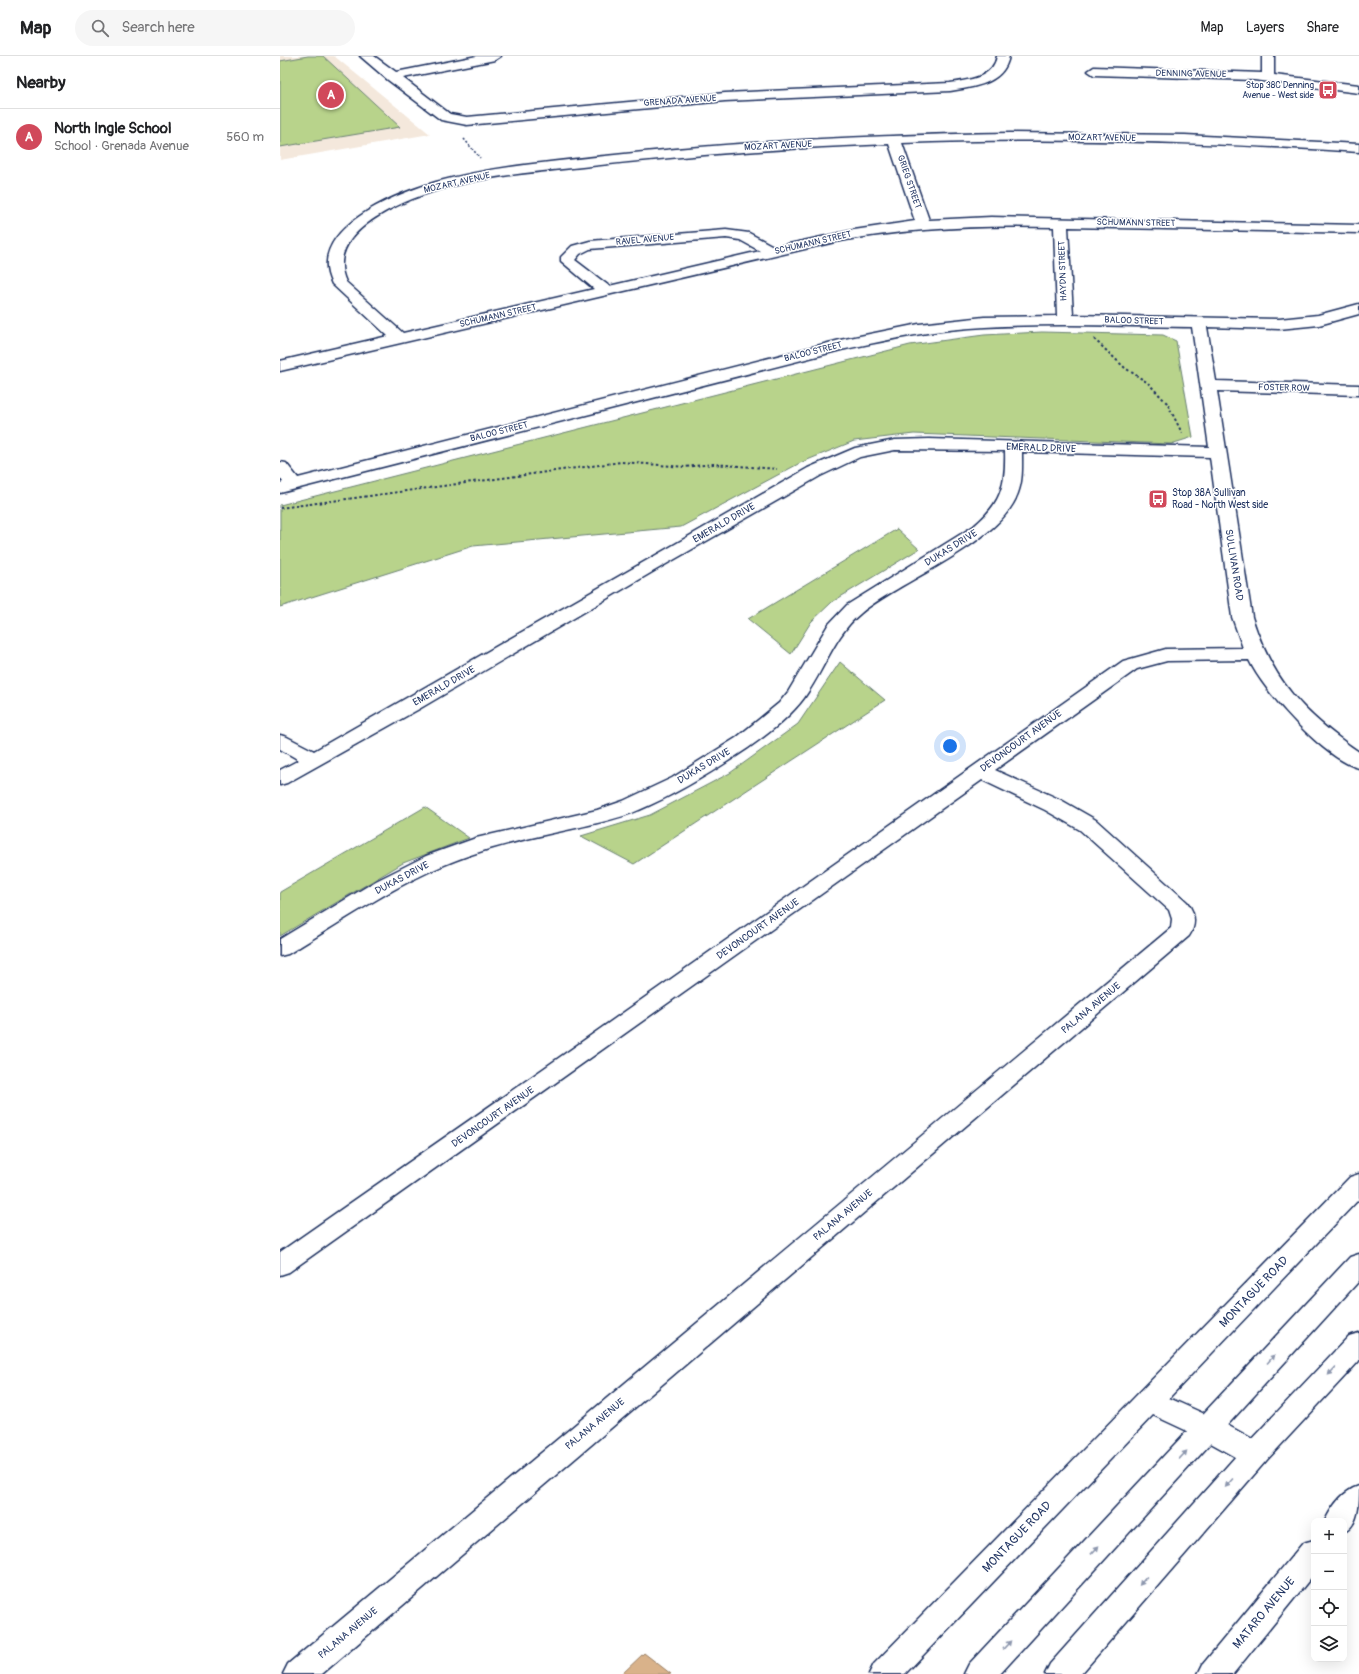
<!DOCTYPE html>
<html lang="en">
<head>
<meta charset="utf-8">
<style>
  :root { --surface:#fff; --page:#f6f6f6; --text:#202124; --muted:#757577; --line:#e0e0e0; --accent:#d1495b }
  body { margin:0; font-family:Pangolin,sans-serif; background:var(--page); color:var(--text) }
  .controls { position:absolute; right:12px; bottom:12px; display:grid; overflow:hidden; border-radius:8px; box-shadow:0 4px 16px #0002 }
  .controls button { width:36px; height:36px; display:grid; place-items:center; padding:0; border:0; border-bottom:1px solid var(--line); background:var(--surface); color:var(--text); font:20px sans-serif }
  .you { position:absolute; left:670px; top:690px; width:14px; height:14px; margin:-10px; border:3px solid #fff; border-radius:50%; background:#1a73e8; box-shadow:0 0 0 6px #1a73e833 }
  .badge { display:grid; place-items:center; width:26px; height:26px; border-radius:50%; background:var(--accent); color:#fff; font-size:13px; font-weight:700 }
  .pin { position:absolute; translate:-50% -50%; border:2px solid #fff; box-shadow:0 1px 4px #0006 }
  .list { margin:0; padding:0; list-style:none }
  h2 { display:flex; justify-content:space-between; align-items:center; height:52px; margin:0; padding:0 16px; font-size:17px }
  h2 small { font-size:13px; font-weight:400; color:var(--muted) }
  .list li { display:grid; grid-template-columns:26px 1fr auto; gap:12px; align-items:center; box-sizing:border-box; height:56px; padding:0 16px; border-top:1px solid var(--line) }
  .list b { display:block; font-size:15px; white-space:nowrap }
  .list p { margin:0; font-size:13px; white-space:nowrap; color:var(--muted) }
  .list em { font-size:13px; font-style:normal; color:var(--muted) }
  .icon { flex:none; width:22px; height:22px; fill:none; stroke:currentColor; stroke-width:2; stroke-linecap:round; stroke-linejoin:round }
  .map { position:relative; flex:none; width:1079px; height:1618px; overflow:hidden }
  header { display:flex; align-items:center; gap:24px; box-sizing:border-box; height:56px; padding:0 20px; background:var(--surface); border-bottom:1px solid var(--line) }
  header strong { font-size:19px }
  nav { display:flex; gap:22px; margin-inline-start:auto; font-size:14px }
  .search { width:280px; height:36px; background:var(--page); display:flex; align-items:center; gap:10px; box-sizing:border-box; padding:0 14px; border-radius:22px; color:var(--muted); font-size:15px }
  main { display:flex }
  aside { flex:1; background:var(--surface) }
  .map>svg:first-child { display:block }
  .built { fill:#f4e8dc }
  .green { fill:#b8d38b; stroke:#6a8174 }
  .building { fill:#d9b28a; stroke:#987d61 }
  .lines { fill:none; stroke-linecap:round; stroke-linejoin:round }
  .minor-casing { stroke:#1b2f5e; stroke-width:3 }
  .major-casing { stroke:#1b2f5e; stroke-width:3 }
  .path-far1 { stroke:#1b2f5e; stroke-width:1.5; stroke-dasharray:2 2; stroke-linecap:butt }
  .path { stroke:#1b2f5e; stroke-width:2; stroke-dasharray:2.5 2.5; stroke-linecap:butt }
  .minor { fill:#fff; fill-rule:evenodd }
  .major { fill:#fff; fill-rule:evenodd }
  .oneway { fill:#8d97ae }
  .labels { text-anchor:middle; dominant-baseline:central; stroke-width:3; stroke-linejoin:round; paint-order:stroke }
  .far-street-label { font-size:9px; fill:#1b2f5e; stroke:#fff }
  .far-poi-label { font-size:9px; fill:#1b2f5e; stroke:#fff; text-anchor:end }
  .street-label { font-size:10px; fill:#1b2f5e; stroke:#fff }
  .poi-label { font-size:10px; fill:#1b2f5e; stroke:#fff; text-anchor:start }
  .near-street-label { font-size:12px; fill:#1b2f5e; stroke:#fff }
</style>
</head>
<body>
<header>
<strong>Map</strong>
<div class="search"><svg class="icon" aria-label="search" viewBox="0 0 24 24"><circle cx="10" cy="10" r="6"/><path d="M15 15l6 6"/></svg>Search here</div>
<nav><a>Map</a><a>Layers</a><a>Share</a></nav>
</header>
<main>
<aside>
<h2>Nearby<small></small></h2>
<ul class="list">
<li><span class="badge">A</span><div><b>North Ingle School</b><p>School · Grenada Avenue</p></div><em>560 m</em></li>
</ul>
</aside>
<div class="map">
<svg width="1079" height="1618" viewBox="0 0 1079 1618">
  <rect width="100%" height="100%" fill="#fff"/>
  <filter id="ink" filterUnits="userSpaceOnUse"><feTurbulence type="fractalNoise" baseFrequency=".025" numOctaves="2"/><feDisplacementMap in="SourceGraphic" scale="8" xChannelSelector="R" yChannelSelector="G"/><feConvolveMatrix kernelMatrix="1 2 1 2 8 2 1 2 1" color-interpolation-filters="sRGB"/></filter>
  <g filter="url(#ink)">
    <path class="built" d="M0 0H54L150 78 0 104Z"/>
    <g class="green">
      <path d="M28 0H43L120 71 0 91V5Z"/>
      <path d="M762 276 883 279 896 285 913 381 891 388 634 378 574 385 520 407 401 471 193 490 0 551V449L630 289 704 279Z"/>
      <path d="M617 473 639 493 552 546 531 566 511 598 468 563Z"/>
      <path d="M560 606 605 644 354 808 301 780 370 759 450 717 518 668Z"/>
      <path d="M145 751 189 782 123 807 0 880V836Z"/>
    </g>
    <path class="building" d="M364 1597 391 1618H342Z"/>
    <g class="lines">
      <defs>
        <g id="minor">
          <path d="M80 0H94L116 16 197 0H221L215 4 123 22 170 58 187 61 445 37 670 27C689 24 713 22 717 0H729C724 28 694 31 670 35L445 45 187 69 161 64 108 24Z"/>
          <path d="M982 0H994V19L1079 29V37L974 24 814 19 808 15 814 11 982 17Z"/>
          <path d="M731 77 905 79 1079 88V96C927 86 775 81 622 87L649 164 711 161 1079 169V177L788 171 793 259 999 263 1038 259 1079 248V258L1039 269 999 273 927 271 936 325 1079 329V339L937 335 972 561C992 625 1025 659 1079 696V712C1045 704 984 636 969 604L887 605 857 613 715 714 781 744 816 764 907 846C915 857 917 868 909 880L42 1618H3L8 1608 891 872 892 863 889 854 800 774 765 754 702 724 9 1216 0 1219V1196L293 992 843 605 886 593 963 592 952 561 930 401 742 396C742 409 743 424 738 437 721 487 621 524 581 557 554 579 544 615 524 642 510 661 488 678 468 692 434 715 397 738 359 754 339 763 317 767 296 772 251 782 205 791 162 810 108 833 58 868 8 898L0 900V883L96 825 146 800 196 782 317 754 343 745 392 722 456 682 499 647 508 636 548 569 567 549 694 470C721 447 726 430 725 395L615 394 580 401 540 420 374 515 139 653 7 727 0 729V714L19 704 0 693V679L7 681 34 695 528 412 575 392 615 384 649 383 929 391 912 271C843 270 774 267 705 271 656 273 608 284 561 294L0 437V427L3 426 0 422V406L6 407 18 422 560 284 639 268 704 261 777 260 774 171C700 169 628 172 555 186L0 315V305L108 280 52 228C24 173 118 137 156 126 210 111 269 106 325 100 460 85 595 79 731 77ZM609 88 635 165 574 174 495 191 469 177 446 174 310 185 292 190 281 201V205L314 233 123 277 66 226C42 174 129 142 165 132 210 119 257 116 302 111 404 99 507 92 609 88ZM446 182 460 184 480 195 329 230 295 204 300 198 310 193Z"/>
          <path d="M1079 1118V1143L889 1342 938 1364 985 1390 990 1398 985 1406 975 1410 965 1406 918 1380 873 1359 625 1618H589L594 1608 1070 1121Z"/>
          <path d="M1079 1430C1079 1448 1079 1469 1064 1476V1465H1045C1052 1450 1063 1435 1079 1430Z"/>
          <path d="M1034 1484V1518L953 1618H918L923 1608 1023 1487Z"/>
        </g>
        <g id="major">
          <path d="M1079 1198V1225L720 1618H684L689 1608 1070 1201Z"/>
          <path d="M1079 1277V1305L985 1406 801 1618H765L770 1608 965 1390 1069 1280Z"/>
        </g>
      </defs>
      <use href="#minor" class="minor-casing"/>
      <use href="#major" class="major-casing"/>
      <path class="path-far1" d="M184 83 200 102"/>
      <g class="path">
        <path d="M814 283 845 312 868 327 887 347 902 377"/>
        <path d="M0 452 341 406 405 411 433 408 497 413"/>
      </g>
      <use href="#minor" class="minor"/>
      <use href="#major" class="major"/>
    </g>
    <defs><path id="oneway-solid" d="M-6-.8H1V-3.2L6.5 0L1 3.2V.8H-6Z"/></defs>
    <g class="oneway">
      <use href="#oneway-solid" transform="translate(991 1303) rotate(-48)"/>
      <use href="#oneway-solid" transform="translate(1052 1315) rotate(133)"/>
      <use href="#oneway-solid" transform="translate(903 1399) rotate(-47)"/>
      <use href="#oneway-solid" transform="translate(949 1427) rotate(131)"/>
      <use href="#oneway-solid" transform="translate(815 1494) rotate(-47)"/>
      <use href="#oneway-solid" transform="translate(863 1525) rotate(131)"/>
      <use href="#oneway-solid" transform="translate(727 1589) rotate(-47)"/>
    </g>
  </g>
  <defs>
    <symbol id="bus-square" viewBox="-11 -11 22 22"><rect x="-9" y="-9" width="18" height="18" rx="4" fill="#d1495b" stroke="#fff"/><path d="M-5-6H5V4H4V6H2V4H-2V6H-4V4H-5ZM-3.5-4V0h7V-4ZM-3.5 1.2v1.5H-2V1.2ZM2 1.2v1.5H3.5V1.2Z" fill="#fff"/></symbol>
  </defs>
  <g fill-rule="evenodd">
    <use href="#bus-square" x="1037" y="23" width="22" height="22"/>
    <use href="#bus-square" x="867" y="432" width="22" height="22"/>
  </g>
  <g class="labels">
    <g class="far-street-label">
      <text transform="translate(911 18) rotate(1)">DENNING AVENUE</text>
      <text transform="translate(400 45) rotate(-4)">GRENADA AVENUE</text>
      <text transform="translate(822 82) rotate(1)">MOZART AVENUE</text>
      <text transform="translate(498 90) rotate(-3)">MOZART AVENUE</text>
      <text transform="translate(629 126) rotate(71)">GRIEG STREET</text>
      <text transform="translate(177 127) rotate(-13)">MOZART AVENUE</text>
      <text transform="translate(856 167) rotate(1)">SCHUMANN STREET</text>
      <text transform="translate(365 184) rotate(-5)">RAVEL AVENUE</text>
      <text transform="translate(533 187) rotate(-13)">SCHUMANN STREET</text>
      <text transform="translate(783 215) rotate(-92)">HAYDN STREET</text>
      <text transform="translate(218 260) rotate(-13)">SCHUMANN STREET</text>
      <text transform="translate(854 265) rotate(2)">BALOO STREET</text>
      <text transform="translate(533 296) rotate(-14)">BALOO STREET</text>
      <text transform="translate(1004 332) rotate(1)">FOSTER ROW</text>
      <text transform="translate(219 376) rotate(-14)">BALOO STREET</text>
    </g>
    <g class="far-poi-label">
      <text x="1034" y="29">Stop 38C Denning<tspan x="1034" dy="10">Avenue - West side</tspan></text>
    </g>
    <g class="street-label">
      <text transform="translate(761 392) rotate(2)">EMERALD DRIVE</text>
      <text transform="translate(444 467) rotate(-30)">EMERALD DRIVE</text>
      <text transform="translate(671 492) rotate(-32)">DUKAS DRIVE</text>
      <text transform="translate(954 509) rotate(81)">SULLIVAN ROAD</text>
      <text transform="translate(164 630) rotate(-30)">EMERALD DRIVE</text>
      <text transform="translate(741 685) rotate(-36)">DEVONCOURT AVENUE</text>
      <text transform="translate(424 710) rotate(-31)">DUKAS DRIVE</text>
      <text transform="translate(122 822) rotate(-28)">DUKAS DRIVE</text>
      <text transform="translate(478 873) rotate(-35)">DEVONCOURT AVENUE</text>
      <text transform="translate(811 952) rotate(-40)">PALANA AVENUE</text>
      <text transform="translate(213 1061) rotate(-35)">DEVONCOURT AVENUE</text>
      <text transform="translate(563 1159) rotate(-40)">PALANA AVENUE</text>
      <text transform="translate(315 1368) rotate(-40)">PALANA AVENUE</text>
      <text transform="translate(68 1577) rotate(-40)">PALANA AVENUE</text>
    </g>
    <g class="poi-label">
      <text x="892" y="437">Stop 38A Sullivan<tspan x="892" dy="12">Road - North West side</tspan></text>
    </g>
    <g class="near-street-label">
      <text transform="translate(974 1236) rotate(-46)">MONTAGUE ROAD</text>
      <text transform="translate(737 1481) rotate(-46)">MONTAGUE ROAD</text>
      <text transform="translate(984 1557) rotate(-50)">MATARO AVENUE</text>
    </g>
  </g>
</svg>
<div class="controls">
<button>+</button>
<button>−</button>
<button><svg class="icon" aria-label="locate" viewBox="0 0 24 24"><circle cx="12" cy="12" r="6"/><path d="M12 2v4M12 18v4M2 12h4M18 12h4"/></svg></button>
<button><svg class="icon" aria-label="layers" viewBox="0 0 24 24"><path d="M12 4l9 5-9 5-9-5zM3 14l9 5 9-5"/></svg></button>
</div>
<div class="you"></div>
<div class="pin badge" style="left:51px;top:39px">A</div>
</div>
</main>
</body>
</html>
